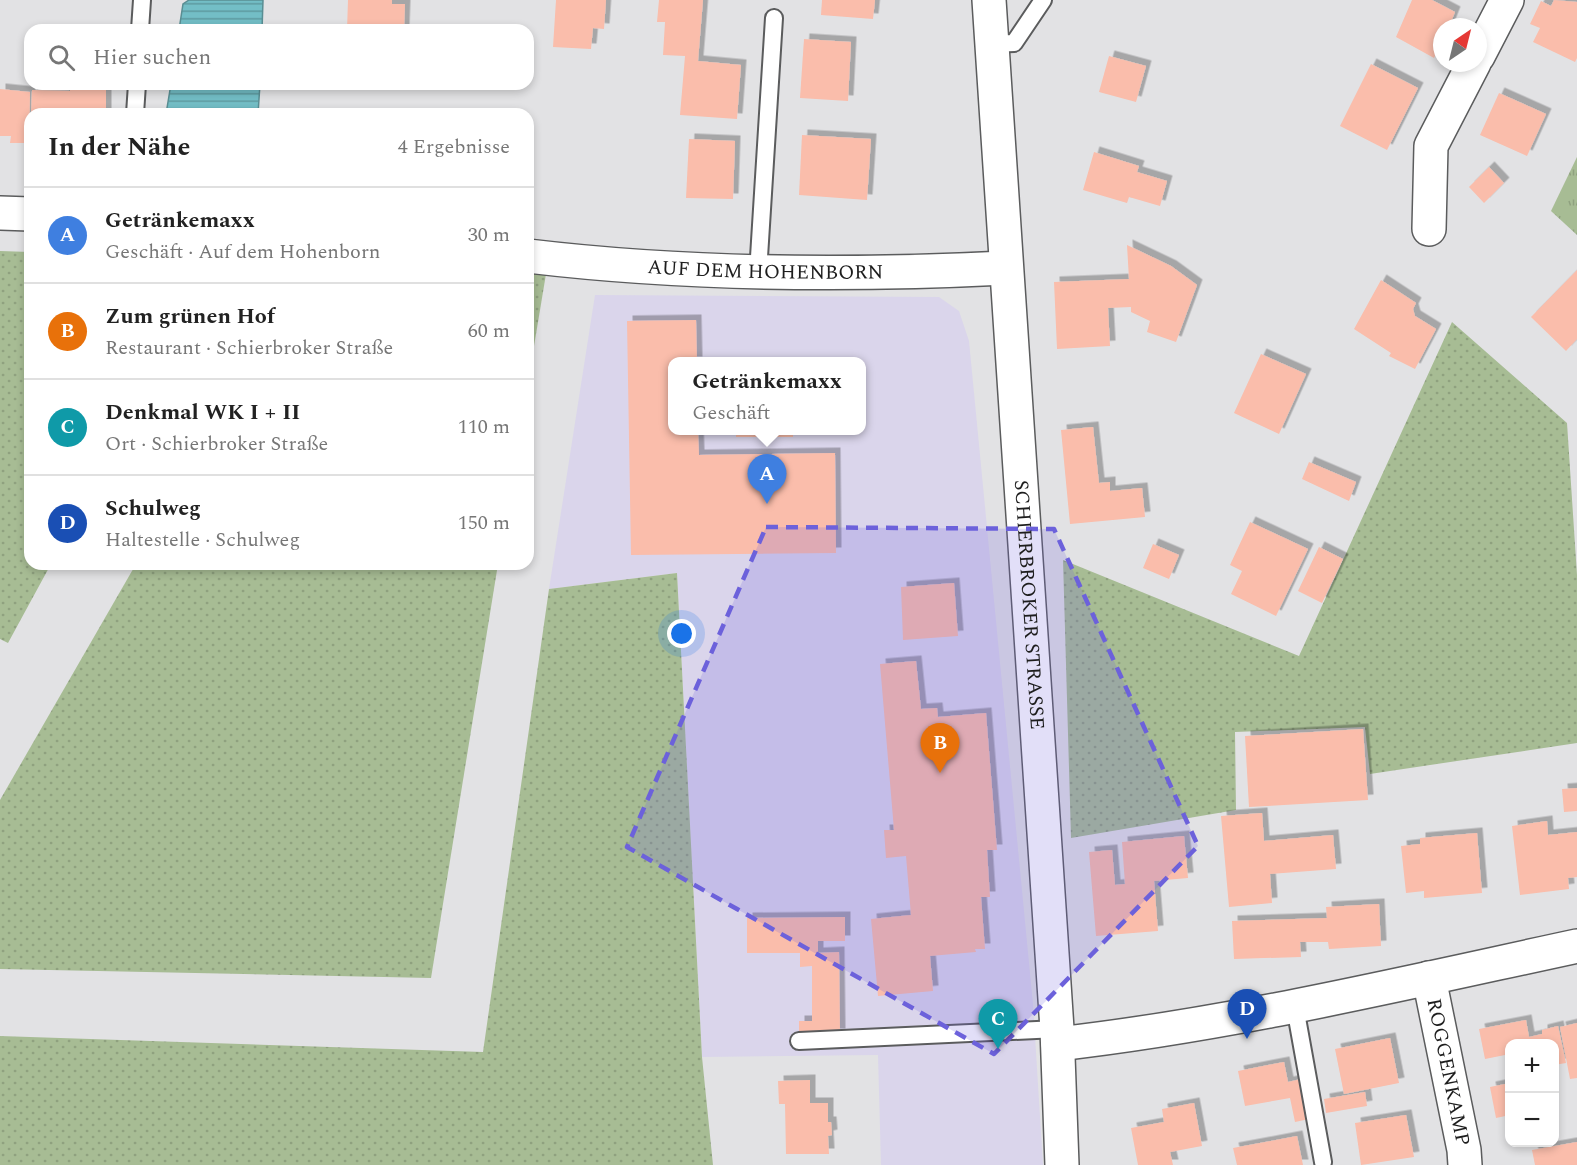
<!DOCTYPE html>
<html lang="de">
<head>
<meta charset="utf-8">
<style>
  :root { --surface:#fff; --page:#f2f2f2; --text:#222; --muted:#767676; --line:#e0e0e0; --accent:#1a73e8 }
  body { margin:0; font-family:Spectral,serif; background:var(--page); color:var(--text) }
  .controls { position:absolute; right:18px; bottom:18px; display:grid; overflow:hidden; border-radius:12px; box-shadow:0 3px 9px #0003 }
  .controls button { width:54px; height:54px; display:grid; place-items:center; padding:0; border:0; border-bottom:2px solid var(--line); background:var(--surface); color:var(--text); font:30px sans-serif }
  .compass { position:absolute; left:1433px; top:18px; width:54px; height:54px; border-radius:50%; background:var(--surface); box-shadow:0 3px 9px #0003; rotate:35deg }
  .you { position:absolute; left:682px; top:634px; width:21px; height:21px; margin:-15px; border:4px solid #fff; border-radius:50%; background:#1a73e8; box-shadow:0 0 0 9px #1a73e833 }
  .badge { display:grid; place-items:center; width:39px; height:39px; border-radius:50%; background:var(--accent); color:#fff; font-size:20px; font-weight:700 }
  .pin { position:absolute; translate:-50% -50px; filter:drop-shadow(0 2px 3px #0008) }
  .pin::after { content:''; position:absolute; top:32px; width:21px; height:18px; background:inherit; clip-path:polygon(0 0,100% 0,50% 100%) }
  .popup { position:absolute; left:668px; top:357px; width:198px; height:78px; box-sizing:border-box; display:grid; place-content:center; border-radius:12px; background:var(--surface); filter:drop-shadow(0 2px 4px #0005); font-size:20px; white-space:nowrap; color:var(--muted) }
  .popup b { font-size:22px; color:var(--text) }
  .popup::after { content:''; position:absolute; left:50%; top:100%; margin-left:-12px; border:12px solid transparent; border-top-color:var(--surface) }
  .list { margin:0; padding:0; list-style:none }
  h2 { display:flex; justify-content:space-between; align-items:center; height:78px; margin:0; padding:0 24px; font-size:26px }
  h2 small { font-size:20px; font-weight:400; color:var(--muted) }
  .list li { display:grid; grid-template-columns:39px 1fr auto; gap:18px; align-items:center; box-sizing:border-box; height:96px; padding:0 24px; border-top:2px solid var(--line) }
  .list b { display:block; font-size:22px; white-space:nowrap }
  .list p { margin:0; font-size:20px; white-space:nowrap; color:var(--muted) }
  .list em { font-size:20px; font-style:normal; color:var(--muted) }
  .icon { flex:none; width:33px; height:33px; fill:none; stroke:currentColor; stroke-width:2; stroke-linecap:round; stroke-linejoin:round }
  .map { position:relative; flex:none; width:1577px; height:1165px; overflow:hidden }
  .search { position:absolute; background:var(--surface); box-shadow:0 3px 9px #0003; left:24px; top:24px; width:510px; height:66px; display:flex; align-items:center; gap:15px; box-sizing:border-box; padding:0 21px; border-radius:18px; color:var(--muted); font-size:22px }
  .panel { position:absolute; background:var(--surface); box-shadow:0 3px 9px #0003; left:24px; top:108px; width:510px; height:462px; border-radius:18px }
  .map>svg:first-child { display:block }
  .commercial { fill:#dad5eb; fill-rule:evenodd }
  .grass { fill:url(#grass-dots) }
  .park { fill:url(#park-tufts) }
  .water { fill:url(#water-rules); stroke:#598e93; stroke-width:1.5 }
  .building { fill:#fabdab; filter:url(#shadow) }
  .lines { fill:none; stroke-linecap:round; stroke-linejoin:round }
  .lane-casing { stroke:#5b5c5d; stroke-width:20 }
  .street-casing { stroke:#5b5c5d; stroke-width:36 }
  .secondary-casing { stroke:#5b5c5d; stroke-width:36 }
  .lane { stroke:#fff; stroke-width:16 }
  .street { stroke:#fff; stroke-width:33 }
  .secondary { stroke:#fff; stroke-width:33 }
  .marked { fill:#6c61db; fill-opacity:0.2; stroke:#6c61db; stroke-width:4.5; stroke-dasharray:12 8; stroke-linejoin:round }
  .labels { text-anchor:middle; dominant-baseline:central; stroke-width:4.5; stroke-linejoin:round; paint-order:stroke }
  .street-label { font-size:20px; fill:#1d1d1d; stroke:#e2e2e4 }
</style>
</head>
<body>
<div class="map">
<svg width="1577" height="1165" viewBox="0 0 1577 1165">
  <defs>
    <pattern id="grass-dots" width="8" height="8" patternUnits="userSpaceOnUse" patternTransform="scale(1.5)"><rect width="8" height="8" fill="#a7bc94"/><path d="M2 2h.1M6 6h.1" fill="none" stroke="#8fa17f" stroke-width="1.8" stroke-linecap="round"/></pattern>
    <pattern id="park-tufts" width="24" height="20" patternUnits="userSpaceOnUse" patternTransform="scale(1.5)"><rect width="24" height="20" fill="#a7bc94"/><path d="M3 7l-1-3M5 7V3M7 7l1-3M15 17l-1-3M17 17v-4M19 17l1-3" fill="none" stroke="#8fa17f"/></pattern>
    <pattern id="water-rules" width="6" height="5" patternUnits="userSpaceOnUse" patternTransform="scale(1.5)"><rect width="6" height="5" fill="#73bec6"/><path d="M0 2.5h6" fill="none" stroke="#5e9aa0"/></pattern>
    <filter id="shadow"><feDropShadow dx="5.5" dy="-5.5" stdDeviation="0" flood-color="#0004"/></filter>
  </defs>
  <rect width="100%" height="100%" fill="#e2e2e4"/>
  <path class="commercial" d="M595 295 939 297 959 311 969 341 1033 1004 1043 1165H881L878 1055 702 1057 677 573 549 589ZM672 362H861V430H672Z"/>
  <g class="grass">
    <path d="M0 251 30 252V564H51L8 643 0 639Z"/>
    <path d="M528 272 546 274 528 382Z"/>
    <path d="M1452 322 1567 423 1577 575V743L1370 774 1365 727 1235 732 1236 810 1071 838 1063 560 1299 656Z"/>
    <path d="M136 564H498L431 978 0 969V800Z"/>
    <path d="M677 573 702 1057 713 1165H0V1036L483 1052 549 589Z"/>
  </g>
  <path class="park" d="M1577 157V235L1551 211Z"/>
  <g class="water">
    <path d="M189 0H263L262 30H179L183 4Z"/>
    <path d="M171 84H260L258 114H166Z"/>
  </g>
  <g class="building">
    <path d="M348 0H392V4H405L404 30H347Z"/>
    <path d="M556 0H606L604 29 593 28 591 49 553 47Z"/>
    <path d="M659 0H703L698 61 741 65 737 119 680 115 685 56 663 55 665 22H657Z"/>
    <path d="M822 0H875L873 19 821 15Z"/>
    <path d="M1412 0H1432L1455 12 1449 27H1442V41L1434 58 1396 37Z"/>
    <path d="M1554 0 1577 2V58L1575 62 1533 42 1540 28 1530 24 1541 1 1551 6Z"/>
    <path d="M804 39 851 42 848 101 800 98Z"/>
    <path d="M1109 56 1146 66 1136 102 1099 92Z"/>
    <path d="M1371 64 1418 88 1387 150 1340 126Z"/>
    <path d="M70 84H106V114H31L32 90 70 91Z"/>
    <path d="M0 89 30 92 29 143H10L11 136H0Z"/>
    <path d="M1499 93 1546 114 1527 156 1480 135Z"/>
    <path d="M802 135 871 139 867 200 799 195Z"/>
    <path d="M689 139 735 141 733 199 686 198Z"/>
    <path d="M1094 152 1139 166 1137 172 1167 181 1160 206 1129 197 1127 203 1083 190Z"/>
    <path d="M1489 167 1504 183 1484 203 1469 187Z"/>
    <path d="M1127 245 1171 266 1197 285 1176 342 1147 332 1150 321 1131 312V307L1108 308 1110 346 1057 349 1054 282 1129 279Z"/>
    <path d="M1577 270V339L1566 351 1531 317Z"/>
    <path d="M1381 280 1416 303 1413 309 1415 316 1436 329 1415 369 1389 356 1391 353 1354 329Z"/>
    <path d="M696 320 697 362H672V430H698L699 455 835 453 836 553 631 555 627 321Z"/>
    <path d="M1261 354 1306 374 1279 434 1234 413Z"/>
    <path d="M1093 427 1099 483 1110 482V491L1142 488 1145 517 1070 524 1061 430Z"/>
    <rect x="736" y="430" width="57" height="7"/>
    <path d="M1309 462 1356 482 1349 501 1302 479Z"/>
    <path d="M1250 522 1308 549 1276 616 1231 594 1242 571 1230 565Z"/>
    <path d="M1153 544 1179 555 1169 579 1143 568Z"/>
    <path d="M1319 547 1343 559 1322 603 1298 591Z"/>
    <path d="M954 583 958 636 903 640 901 587Z"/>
    <path d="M916 661 921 709 937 708 938 717 986 713 997 850H987L990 897H981L985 949H975L976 952 930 956 933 991 878 996 871 919 911 915 906 856 886 858 884 830H894L880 664Z"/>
    <path d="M1363 729 1368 800 1249 807 1245 736Z"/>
    <path d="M1577 788V811L1564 812 1562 789Z"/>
    <path d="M1262 813 1264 841 1333 835 1336 869 1270 874 1272 903 1229 907 1221 816Z"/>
    <path d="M1547 821 1548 835 1577 832V877L1568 878 1569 889 1520 895 1512 826Z"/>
    <path d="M1477 833 1482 893 1424 898V891L1406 893 1401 846 1420 844V838Z"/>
    <path d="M1184 836 1188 878 1154 881 1158 931 1096 936 1089 852 1112 850 1115 885 1125 884 1122 842Z"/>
    <path d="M1379 904 1381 946 1329 949 1328 942H1300L1301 957 1234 959 1232 921 1327 918 1326 907Z"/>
    <path d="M845 917V941H818V953L839 952 840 1034 799 1035V1021H812V966L800 967V953H747V918Z"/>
    <path d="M1526 1020 1529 1037 1542 1034V1030L1558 1026 1566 1063 1554 1065V1044H1510V1054L1485 1059 1479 1029Z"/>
    <path d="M1577 1023V1078L1570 1079 1560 1027Z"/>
    <path d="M1390 1038 1399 1083 1344 1094 1335 1049Z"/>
    <path d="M1284 1062 1288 1082 1301 1079 1309 1119 1295 1122 1290 1098 1245 1106 1238 1071Z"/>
    <path d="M810 1080V1103H828V1122H831L832 1135 828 1136 829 1154H786L785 1104H779L778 1081Z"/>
    <path d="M1510 1083V1115L1496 1118 1490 1087Z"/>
    <path d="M1365 1092 1367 1106 1326 1113 1324 1099Z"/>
    <path d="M1194 1103 1202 1146 1170 1152 1173 1165H1138L1131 1128 1164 1122 1162 1109Z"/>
    <path d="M1406 1115 1414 1157 1361 1165 1355 1123Z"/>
    <path d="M1297 1136 1303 1165H1237L1233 1148Z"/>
    <path d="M1577 1142V1165H1535L1532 1150Z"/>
  </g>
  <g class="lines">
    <defs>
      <g id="lane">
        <path d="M140 30 142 0"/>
        <path d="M992 44 1014 43 1043 0"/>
        <path d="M135 114 137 84"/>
        <path d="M758 273 774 18"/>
        <path d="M1295 1007 1323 1162"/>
        <path d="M799 1041 1057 1029"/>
      </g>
      <g id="street">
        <path d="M1478 56 1507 0"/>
        <path d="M0 213 30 214"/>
        <path d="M1429 229 1431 146 1474 63"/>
        <path id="s1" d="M528 256C687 275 846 276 1005 268"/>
        <path id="s2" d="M1429 978 1464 1150 1465 1165"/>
        <path d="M1058 1044C1233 1024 1405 983 1577 946"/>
      </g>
      <g id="secondary">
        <path id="s3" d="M989 0 1057 1029 1062 1165"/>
      </g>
    </defs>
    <use href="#lane" class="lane-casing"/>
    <use href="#street" class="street-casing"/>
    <use href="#secondary" class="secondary-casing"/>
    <use href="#lane" class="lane"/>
    <use href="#street" class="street"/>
    <use href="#secondary" class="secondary"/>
  </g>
  <path class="marked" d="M766 527 1054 529 1198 846 994 1054 627 847Z"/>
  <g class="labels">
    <g class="street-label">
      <text stroke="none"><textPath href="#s1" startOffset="238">AUF DEM HOHENBORN</textPath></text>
      <text stroke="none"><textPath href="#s3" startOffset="606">SCHIERBROKER STRASSE</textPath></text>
      <text stroke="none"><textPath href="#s2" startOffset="96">ROGGENKAMP</textPath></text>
    </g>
  </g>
</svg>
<div class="controls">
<button>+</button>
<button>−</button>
</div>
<svg class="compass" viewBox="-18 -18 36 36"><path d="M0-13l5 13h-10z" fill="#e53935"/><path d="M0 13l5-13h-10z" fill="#767676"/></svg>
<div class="you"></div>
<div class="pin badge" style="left:767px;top:504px;background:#3f7fe0">A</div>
<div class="popup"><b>Getränkemaxx</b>Geschäft</div>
<div class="pin badge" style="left:940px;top:773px;background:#e8710a">B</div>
<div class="pin badge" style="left:998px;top:1049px;background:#0f9aa8">C</div>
<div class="pin badge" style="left:1247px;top:1039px;background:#1a4fb4">D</div>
<div class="search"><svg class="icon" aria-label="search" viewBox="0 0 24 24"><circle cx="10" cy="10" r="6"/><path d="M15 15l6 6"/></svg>Hier suchen</div>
<section class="panel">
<h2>In der Nähe<small>4 Ergebnisse</small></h2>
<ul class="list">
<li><span class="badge" style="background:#3f7fe0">A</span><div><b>Getränkemaxx</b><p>Geschäft · Auf dem Hohenborn</p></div><em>30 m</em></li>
<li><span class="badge" style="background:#e8710a">B</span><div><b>Zum grünen Hof</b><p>Restaurant · Schierbroker Straße</p></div><em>60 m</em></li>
<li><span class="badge" style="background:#0f9aa8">C</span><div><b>Denkmal WK I + II</b><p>Ort · Schierbroker Straße</p></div><em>110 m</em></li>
<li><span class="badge" style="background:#1a4fb4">D</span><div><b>Schulweg</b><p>Haltestelle · Schulweg</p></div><em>150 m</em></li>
</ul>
</section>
</div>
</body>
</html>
